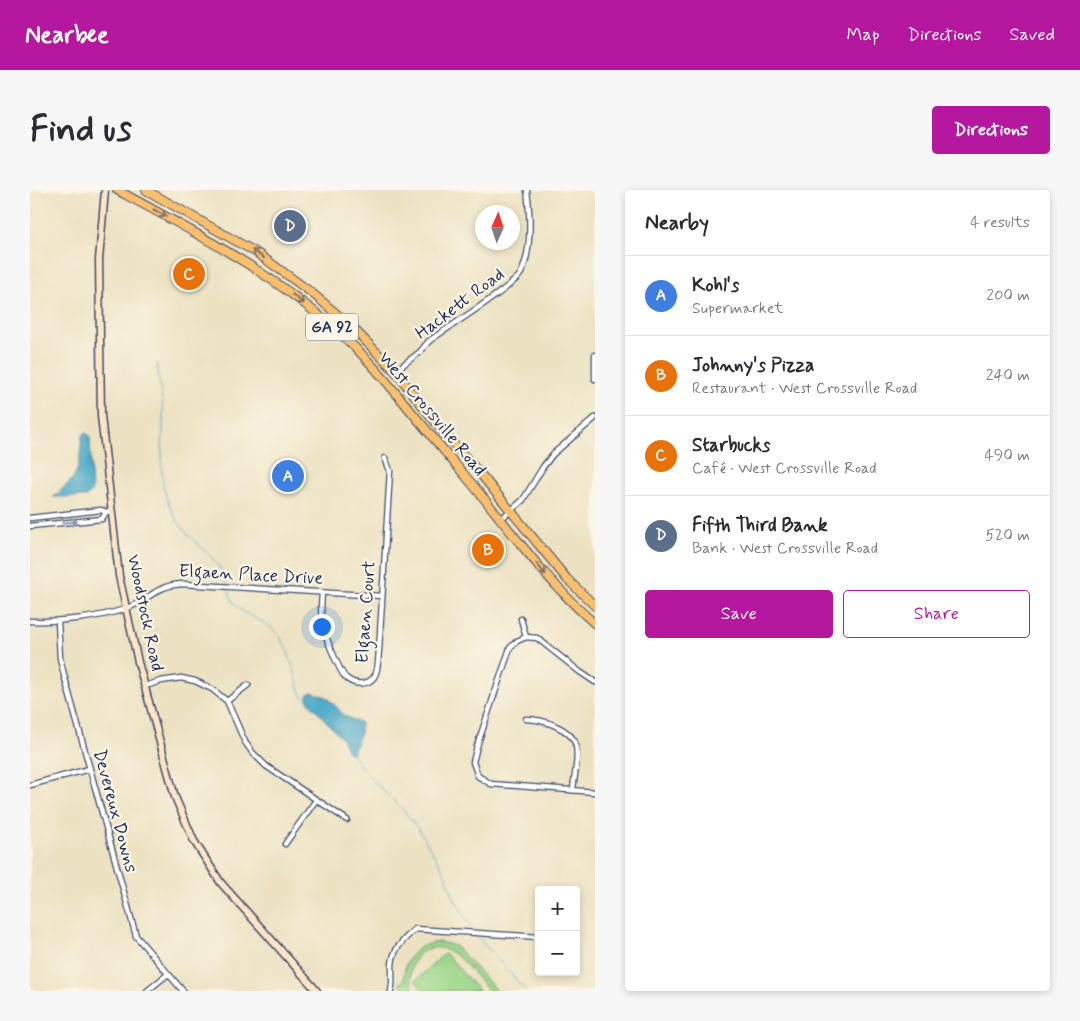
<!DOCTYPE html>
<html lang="en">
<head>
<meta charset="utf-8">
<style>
  :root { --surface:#fff; --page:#f7f7f7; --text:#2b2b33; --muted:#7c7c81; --line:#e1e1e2; --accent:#b5179e }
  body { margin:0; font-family:Mynerve,sans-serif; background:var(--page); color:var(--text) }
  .controls { position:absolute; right:15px; bottom:15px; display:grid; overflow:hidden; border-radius:5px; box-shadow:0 2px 8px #0003 }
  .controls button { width:45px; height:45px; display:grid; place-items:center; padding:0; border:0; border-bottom:1px solid var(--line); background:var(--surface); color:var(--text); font:25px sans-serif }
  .compass { position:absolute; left:445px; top:15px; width:45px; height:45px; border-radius:50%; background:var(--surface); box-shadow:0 2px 8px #0003; rotate:3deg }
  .you { position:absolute; left:291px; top:436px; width:18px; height:18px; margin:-12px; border:4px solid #fff; border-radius:50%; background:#1a73e8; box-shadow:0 0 0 8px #1a73e833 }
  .badge { display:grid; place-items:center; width:32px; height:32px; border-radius:50%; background:var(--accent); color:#fff; font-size:16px; font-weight:700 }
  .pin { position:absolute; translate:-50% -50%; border:2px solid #fff; box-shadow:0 1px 5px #0006 }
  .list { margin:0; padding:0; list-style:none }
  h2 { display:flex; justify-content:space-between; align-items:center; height:65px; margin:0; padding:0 20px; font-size:21px }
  h2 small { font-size:16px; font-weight:400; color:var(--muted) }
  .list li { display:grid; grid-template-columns:32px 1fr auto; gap:15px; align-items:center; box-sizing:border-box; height:80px; padding:0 20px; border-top:1px solid var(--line) }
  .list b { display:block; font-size:19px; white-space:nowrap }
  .list p { margin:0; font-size:16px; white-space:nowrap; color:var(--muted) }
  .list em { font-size:16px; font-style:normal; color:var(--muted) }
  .actions { display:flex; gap:10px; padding:15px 20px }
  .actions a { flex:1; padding:11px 0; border:1px solid var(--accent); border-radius:5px; text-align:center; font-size:18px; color:var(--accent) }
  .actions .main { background:var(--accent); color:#fff }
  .map { position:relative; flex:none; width:565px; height:801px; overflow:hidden; border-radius:5px }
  header { display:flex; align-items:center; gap:30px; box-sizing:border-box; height:70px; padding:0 25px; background:var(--accent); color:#fff }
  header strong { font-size:24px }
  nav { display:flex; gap:28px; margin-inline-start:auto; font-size:18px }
  .intro { display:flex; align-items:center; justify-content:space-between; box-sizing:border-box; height:120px; padding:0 30px }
  h1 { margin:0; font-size:35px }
  .button { padding:12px 22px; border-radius:5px; background:var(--accent); color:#fff; font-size:18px; font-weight:700 }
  main { display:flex; gap:30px; padding:0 30px }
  aside { flex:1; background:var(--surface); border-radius:5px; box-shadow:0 2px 8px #0003 }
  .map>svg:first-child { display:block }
  .green { fill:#9ed78a; stroke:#5c8374 }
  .water { fill:#48a7c7; stroke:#326b92 }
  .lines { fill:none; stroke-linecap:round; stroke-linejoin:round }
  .stream { stroke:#48a7c7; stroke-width:1 }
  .street-casing { stroke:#3a4a6d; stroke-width:7 }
  .secondary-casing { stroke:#3a4a6d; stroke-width:9 }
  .primary-casing { stroke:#3a4a6d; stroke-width:10 }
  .street { stroke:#fff; stroke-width:4.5 }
  .secondary { stroke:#fde5c5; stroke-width:6 }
  .primary { stroke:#f9bf6d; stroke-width:8 }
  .oneway { stroke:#7f7065 }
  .oneway2 { stroke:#8d97ae }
  .labels { text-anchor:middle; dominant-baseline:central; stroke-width:4.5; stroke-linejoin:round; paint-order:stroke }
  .shield { fill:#fcf5e5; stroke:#5e6a86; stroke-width:1 }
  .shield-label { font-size:16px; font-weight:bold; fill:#1b2f5e }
  .street-label { font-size:18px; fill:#1b2f5e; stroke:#fcf5e5 }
</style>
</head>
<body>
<header>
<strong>Nearbee</strong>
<nav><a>Map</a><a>Directions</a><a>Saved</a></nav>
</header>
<div class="intro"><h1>Find us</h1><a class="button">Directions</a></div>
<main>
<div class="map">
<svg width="565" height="801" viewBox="0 0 565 801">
  <rect width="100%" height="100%" fill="#fcf5e5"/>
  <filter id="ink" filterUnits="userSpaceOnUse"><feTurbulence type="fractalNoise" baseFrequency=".02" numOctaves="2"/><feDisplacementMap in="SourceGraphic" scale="10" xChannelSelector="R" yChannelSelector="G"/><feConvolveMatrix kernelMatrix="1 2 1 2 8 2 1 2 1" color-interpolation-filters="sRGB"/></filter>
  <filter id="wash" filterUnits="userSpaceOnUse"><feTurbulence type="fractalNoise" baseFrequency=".0096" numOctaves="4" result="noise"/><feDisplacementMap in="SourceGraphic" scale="20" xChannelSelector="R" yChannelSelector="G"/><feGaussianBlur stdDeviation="1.12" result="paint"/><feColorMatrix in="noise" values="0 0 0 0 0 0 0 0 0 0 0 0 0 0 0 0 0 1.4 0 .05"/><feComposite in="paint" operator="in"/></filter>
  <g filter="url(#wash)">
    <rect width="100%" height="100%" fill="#ece2c2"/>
    <g class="green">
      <path d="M410 752 422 755 428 759 467 801H459C448 789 432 766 417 760 391 749 371 778 385 801H376L369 794 374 790C373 768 388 753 410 752Z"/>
      <path d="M415 763 449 801H394L385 791Z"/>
    </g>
    <g class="water">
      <path d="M56 243 60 246 62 301 56 307H23C51 285 49 278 52 245Z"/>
      <path d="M282 502 297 507 315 526 331 533 330 544 322 564 318 562 313 550 278 511V504Z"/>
    </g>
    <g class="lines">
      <g class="stream">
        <path d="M127 174C128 191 133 206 133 223 134 248 128 283 136 306 138 314 143 323 147 330 158 349 178 360 190 378 198 389 198 406 204 413 214 426 232 429 244 440 261 458 264 485 272 506L278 511"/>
        <path d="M322 564 335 582 375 622 389 640 414 681 424 708 443 741"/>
        <path d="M446 745 496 801"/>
      </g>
    </g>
  </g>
  <g filter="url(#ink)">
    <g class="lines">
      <defs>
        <g id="street">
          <path d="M565 165V189"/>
          <path d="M365 181 390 162 399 151C414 140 486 95 491 83 502 61 500 24 497 0"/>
          <path d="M0 328 71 320 76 322 81 321"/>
          <path d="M471 329 493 310 513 277 523 264 565 228"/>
          <path d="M0 336 72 329 76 322"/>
          <path d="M292 403C291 413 291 424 292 434 294 443 310 483 316 488 324 495 337 496 344 487 349 480 348 468 349 460L360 281 355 268"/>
          <path d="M491 429 496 447"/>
          <path d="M0 431C29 432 68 428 95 419 120 411 124 395 153 394L352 406"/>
          <path d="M28 432 30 468 34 485 106 746 153 801"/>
          <path d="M565 492 550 482 507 448 496 447 487 451 480 458 447 556 443 572 448 586 461 594 565 602"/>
          <path d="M115 496 131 491 151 488 165 491 182 499 197 511 215 552 222 562 236 576 317 630"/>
          <path d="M197 511 218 495"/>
          <path d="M496 529C512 529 542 538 546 556 549 569 544 586 543 600"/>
          <path d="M0 595 59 579"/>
          <path d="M255 654 286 610"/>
          <path d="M117 801 138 784"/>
          <path d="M361 801C363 794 362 788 362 780 361 761 371 752 385 739L509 747"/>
        </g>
        <path id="secondary" d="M75 0 69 70 71 226 89 386 108 472 145 607 164 651 191 693 287 801"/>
        <g id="primary">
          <path d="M87 0C178 49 270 97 341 174 358 193 374 213 390 232 413 260 437 287 460 316 493 357 525 399 565 434"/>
          <path d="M116 0 227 63 282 103 321 136 365 181 413 242 448 281 537 389 565 416"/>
        </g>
      </defs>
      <use href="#street" class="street-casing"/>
      <use href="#secondary" class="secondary-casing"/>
      <use href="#primary" class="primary-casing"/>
      <use href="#street" class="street"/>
      <use href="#secondary" class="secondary"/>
      <use href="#primary" class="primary"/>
    </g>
    <defs><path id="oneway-shaft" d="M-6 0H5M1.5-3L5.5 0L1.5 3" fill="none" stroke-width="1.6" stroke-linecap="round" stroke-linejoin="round" transform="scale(1.25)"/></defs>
    <g class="oneway">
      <use href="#oneway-shaft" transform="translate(130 23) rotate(29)"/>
      <use href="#oneway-shaft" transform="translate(228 64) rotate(-146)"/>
      <use href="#oneway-shaft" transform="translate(268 109) rotate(39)"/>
      <use href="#oneway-shaft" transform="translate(511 379) rotate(51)"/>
    </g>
    <use class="oneway2" href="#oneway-shaft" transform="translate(40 332) rotate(-7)"/>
  </g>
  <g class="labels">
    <rect class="shield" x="276" y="123.5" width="52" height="27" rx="4"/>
    <g class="shield-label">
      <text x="302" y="137">GA 92</text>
    </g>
    <g class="street-label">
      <text transform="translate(430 114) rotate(-37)">Hackett Road</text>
      <text transform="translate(402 224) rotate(50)">West Crossville Road</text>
      <text transform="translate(221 385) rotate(3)">Elgaen Place Drive</text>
      <text transform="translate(336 422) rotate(-86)">Elgaen Court</text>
      <text transform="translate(115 423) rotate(78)">Woodstock Road</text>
      <text transform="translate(85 621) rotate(75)">Devereux Downs</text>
    </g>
  </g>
</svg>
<div class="controls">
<button>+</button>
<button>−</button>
</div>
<svg class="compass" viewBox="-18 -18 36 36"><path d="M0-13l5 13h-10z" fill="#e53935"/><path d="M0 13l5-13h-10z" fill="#7c7c81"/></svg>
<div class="you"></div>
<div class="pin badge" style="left:258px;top:286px;background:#3f7fe0">A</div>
<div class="pin badge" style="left:458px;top:360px;background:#e8710a">B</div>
<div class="pin badge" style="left:159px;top:84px;background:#e8710a">C</div>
<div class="pin badge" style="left:260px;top:36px;background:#5c6f8a">D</div>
</div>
<aside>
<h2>Nearby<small>4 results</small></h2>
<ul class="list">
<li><span class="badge" style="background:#3f7fe0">A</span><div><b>Kohl's</b><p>Supermarket</p></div><em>200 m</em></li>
<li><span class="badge" style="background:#e8710a">B</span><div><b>Johnny's Pizza</b><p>Restaurant · West Crossville Road</p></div><em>240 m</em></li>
<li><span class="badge" style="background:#e8710a">C</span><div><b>Starbucks</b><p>Café · West Crossville Road</p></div><em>490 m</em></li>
<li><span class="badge" style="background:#5c6f8a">D</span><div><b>Fifth Third Bank</b><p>Bank · West Crossville Road</p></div><em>520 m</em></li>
</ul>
<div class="actions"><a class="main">Save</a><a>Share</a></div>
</aside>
</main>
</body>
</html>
